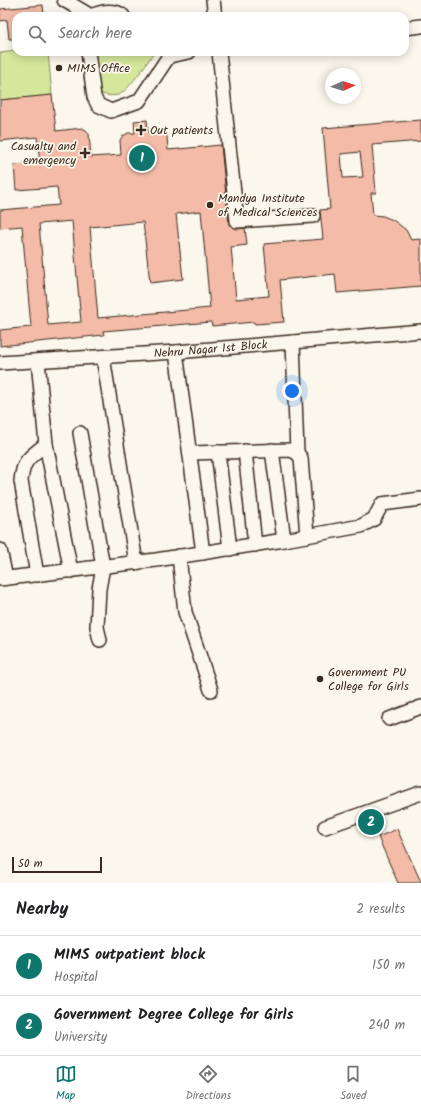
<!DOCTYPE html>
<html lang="en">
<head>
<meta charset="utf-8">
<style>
  :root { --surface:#fff; --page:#f2f2f2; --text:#202124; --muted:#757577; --line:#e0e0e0; --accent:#0f766e }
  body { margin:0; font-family:Kalam,sans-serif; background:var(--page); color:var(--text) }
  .compass { position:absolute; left:325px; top:68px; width:36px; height:36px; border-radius:50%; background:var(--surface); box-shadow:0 2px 10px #0003; rotate:87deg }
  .scale { position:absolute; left:12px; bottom:10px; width:90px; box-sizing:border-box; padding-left:4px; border:2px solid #3b2a1e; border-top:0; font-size:11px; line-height:14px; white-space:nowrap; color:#3b2a1e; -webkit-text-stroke:3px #fbf7ec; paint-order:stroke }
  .you { position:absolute; left:292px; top:391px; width:14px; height:14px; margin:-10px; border:3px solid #fff; border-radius:50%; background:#1a73e8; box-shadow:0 0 0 6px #1a73e833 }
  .badge { display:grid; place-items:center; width:26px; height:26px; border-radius:50%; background:var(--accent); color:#fff; font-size:13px; font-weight:700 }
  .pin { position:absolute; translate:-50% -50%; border:2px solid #fff; box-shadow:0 1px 4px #0006 }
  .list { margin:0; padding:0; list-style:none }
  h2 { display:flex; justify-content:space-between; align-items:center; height:52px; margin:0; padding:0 16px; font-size:17px }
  h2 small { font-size:13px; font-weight:400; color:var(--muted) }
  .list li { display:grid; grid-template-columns:26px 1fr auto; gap:12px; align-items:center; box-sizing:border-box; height:60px; padding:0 16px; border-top:1px solid var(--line) }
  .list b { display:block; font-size:15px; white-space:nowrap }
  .list p { margin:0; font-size:13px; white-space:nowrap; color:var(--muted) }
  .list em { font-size:13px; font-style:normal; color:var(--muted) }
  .icon { flex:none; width:22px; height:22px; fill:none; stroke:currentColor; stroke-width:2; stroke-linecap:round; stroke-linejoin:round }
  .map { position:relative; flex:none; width:421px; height:883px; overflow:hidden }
  .search { position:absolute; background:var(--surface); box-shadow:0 2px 10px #0003; left:12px; right:12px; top:12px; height:44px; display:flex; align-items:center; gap:10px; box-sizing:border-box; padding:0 14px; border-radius:12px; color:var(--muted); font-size:15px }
  .sheet { height:172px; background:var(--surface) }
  nav { display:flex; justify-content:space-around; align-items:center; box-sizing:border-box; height:56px; border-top:1px solid var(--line); background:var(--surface); font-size:11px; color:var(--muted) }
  nav a { display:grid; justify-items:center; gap:2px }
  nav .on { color:var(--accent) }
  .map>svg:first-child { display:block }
  .green { fill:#d4e79b; stroke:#88885c }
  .building { fill:#f4bca8; stroke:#3b2a1e; fill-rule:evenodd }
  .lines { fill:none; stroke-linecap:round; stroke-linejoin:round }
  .minor-casing { stroke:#3b2a1e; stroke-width:16 }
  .minor { stroke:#fbf7ec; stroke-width:13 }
  .poi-dot { fill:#3b2a1e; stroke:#fbf7ec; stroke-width:1.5 }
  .labels { text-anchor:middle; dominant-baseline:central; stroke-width:3.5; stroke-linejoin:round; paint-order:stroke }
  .poi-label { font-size:12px; fill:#3b2a1e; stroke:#fbf7ec; text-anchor:start }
  .street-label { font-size:12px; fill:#3b2a1e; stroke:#fbf7ec }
</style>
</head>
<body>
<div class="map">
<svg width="421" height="883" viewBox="0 0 421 883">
  <rect width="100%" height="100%" fill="#fbf7ec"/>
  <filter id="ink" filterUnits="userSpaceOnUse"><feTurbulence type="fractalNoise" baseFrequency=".025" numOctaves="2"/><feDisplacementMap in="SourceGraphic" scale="8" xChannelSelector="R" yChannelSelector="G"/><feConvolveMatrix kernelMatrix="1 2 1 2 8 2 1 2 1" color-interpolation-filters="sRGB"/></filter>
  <g filter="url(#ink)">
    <g class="green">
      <path d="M16 51 48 52 52 95 0 100V53Z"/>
      <path d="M95 52H152L154 53C147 62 128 92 118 95 113 96 108 96 102 94L99 88Z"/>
    </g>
    <g class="building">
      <path d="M43 5 44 16H16V39H9L7 20 0 21V9Z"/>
      <path d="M52 95 56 131 82 128 86 130 89 134 91 157 121 155 120 140 122 137 128 133H135L134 121 147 120 148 132 161 131 165 133 167 136 168 150 221 145 229 225 237 229 245 228 247 245 231 247 236 299 269 296 264 244 323 239 320 210 330 209 323 128 421 120V141L372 145 376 193H371L373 215 383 216 393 220 406 230 411 240 421 239V286L337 293 335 274 280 280 284 322 255 324 254 322 212 326 211 322 103 331 104 335 0 346V330L31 327 22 226 0 228V210L59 205 57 187 16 190 14 165 40 163 37 137 0 141V100ZM360 152 363 177 343 178 341 154ZM201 211 210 308 98 318 90 227 143 222 150 283 183 279 176 214ZM72 221 81 322 48 325 39 224Z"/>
      <path d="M397 829 421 882V883H398L378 837Z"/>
    </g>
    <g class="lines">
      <defs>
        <g id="minor">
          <path d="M64 0 91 16"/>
          <path d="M213 0 215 16"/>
          <path d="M91 16C100 12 115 8 123 16"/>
          <path d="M405 28 421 26"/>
          <path d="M88 52 94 97 98 105 111 111 139 101 169 56 189 52"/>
          <path d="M219 52 237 221 313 216"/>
          <path d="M293 342 297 453"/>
          <path d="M176 352 203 553"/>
          <path d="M103 357 136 563"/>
          <path d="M38 361 46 444 71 571"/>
          <path id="s1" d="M0 363 176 352 421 331"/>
          <path d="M80 433 103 567 99 589 97 627 100 640"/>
          <path d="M272 450 284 540"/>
          <path d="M245 451 255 545"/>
          <path d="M218 452 230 549"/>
          <path d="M190 453 291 450 297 453 301 458 307 536"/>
          <path d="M0 550 6 578"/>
          <path d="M179 556 185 612 211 690"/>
          <path d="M37 575 21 481C23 459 30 457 46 444"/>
          <path d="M0 579 156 560 284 540 361 526 374 519 382 504 421 499"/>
          <path d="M389 719 421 707"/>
          <path d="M325 827 421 793"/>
        </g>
      </defs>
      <use href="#minor" class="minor-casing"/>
      <use href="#minor" class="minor"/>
    </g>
  </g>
  <g class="poi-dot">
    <circle cx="59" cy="68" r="4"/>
    <path d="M139 124h4v4h4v4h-4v4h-4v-4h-4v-4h4z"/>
    <path d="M83 147h4v4h4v4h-4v4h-4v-4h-4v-4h4z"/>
    <circle cx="210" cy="205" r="4"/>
    <circle cx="320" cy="679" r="4"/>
  </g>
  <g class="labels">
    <g class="poi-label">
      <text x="67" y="68">MIMS Office</text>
      <text x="150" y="130">Out patients</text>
      <text x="76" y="146" text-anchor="end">Casualty and<tspan x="76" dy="14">emergency</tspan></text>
      <text x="218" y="198">Mandya Institute<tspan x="218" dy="14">of Medical Sciences</tspan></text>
      <text x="328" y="672">Government PU<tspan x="328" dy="14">College for Girls</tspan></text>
    </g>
    <g class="street-label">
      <text stroke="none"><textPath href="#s1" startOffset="211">Nehru Nagar 1st Block</textPath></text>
    </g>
  </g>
</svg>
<svg class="compass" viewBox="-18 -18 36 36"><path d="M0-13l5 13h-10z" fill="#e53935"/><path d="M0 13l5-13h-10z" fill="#757577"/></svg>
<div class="scale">50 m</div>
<div class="you"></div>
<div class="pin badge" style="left:142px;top:158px">1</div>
<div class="pin badge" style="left:371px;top:822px">2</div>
<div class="search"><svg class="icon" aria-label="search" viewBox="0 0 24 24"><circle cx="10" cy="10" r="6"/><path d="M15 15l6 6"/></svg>Search here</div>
</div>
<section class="sheet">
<h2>Nearby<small>2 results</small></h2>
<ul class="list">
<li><span class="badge">1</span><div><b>MIMS outpatient block</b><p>Hospital</p></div><em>150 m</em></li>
<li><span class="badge">2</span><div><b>Government Degree College for Girls</b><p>University</p></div><em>240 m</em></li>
</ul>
</section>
<nav>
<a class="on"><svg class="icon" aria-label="map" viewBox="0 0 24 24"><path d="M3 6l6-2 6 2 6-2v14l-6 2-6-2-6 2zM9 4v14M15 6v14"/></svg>Map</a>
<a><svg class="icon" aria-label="directions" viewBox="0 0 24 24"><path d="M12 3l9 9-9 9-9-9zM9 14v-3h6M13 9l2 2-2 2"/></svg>Directions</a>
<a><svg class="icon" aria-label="saved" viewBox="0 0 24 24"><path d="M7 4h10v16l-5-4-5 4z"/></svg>Saved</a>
</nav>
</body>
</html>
